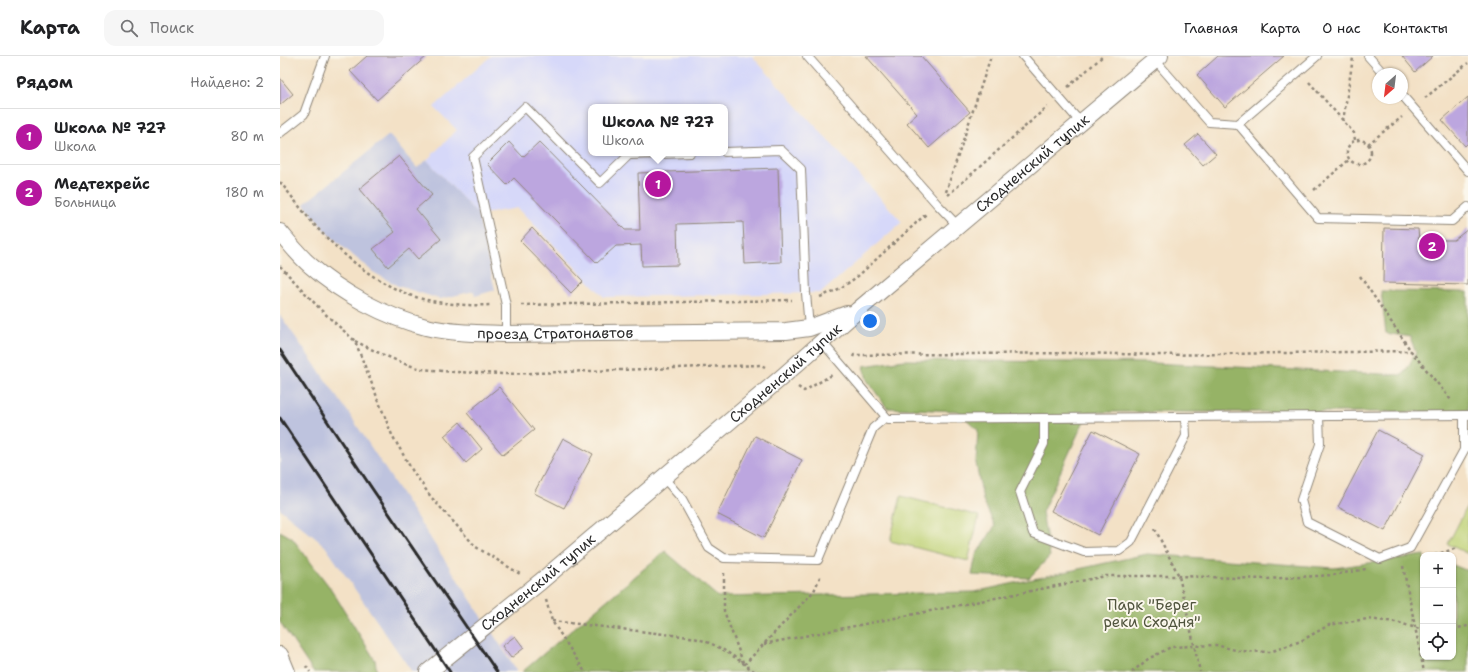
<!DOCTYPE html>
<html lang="ru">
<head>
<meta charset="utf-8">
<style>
  :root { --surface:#fff; --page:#f6f6f6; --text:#202124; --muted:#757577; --line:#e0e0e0; --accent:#b5179e }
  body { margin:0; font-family:"Shantell Sans",sans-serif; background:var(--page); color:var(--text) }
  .controls { position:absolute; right:12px; bottom:12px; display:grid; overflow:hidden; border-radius:8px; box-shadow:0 1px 3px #0004 }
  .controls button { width:36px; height:36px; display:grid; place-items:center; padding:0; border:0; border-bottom:1px solid var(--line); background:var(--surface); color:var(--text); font:20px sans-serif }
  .compass { position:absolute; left:1092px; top:12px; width:36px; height:36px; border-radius:50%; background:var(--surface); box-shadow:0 1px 3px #0004; rotate:208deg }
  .you { position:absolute; left:590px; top:265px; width:14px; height:14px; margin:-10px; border:3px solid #fff; border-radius:50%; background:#1a73e8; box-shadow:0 0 0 6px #1a73e833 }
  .badge { display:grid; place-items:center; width:26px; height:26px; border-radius:50%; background:var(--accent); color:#fff; font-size:13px; font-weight:700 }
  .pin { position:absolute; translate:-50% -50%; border:2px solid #fff; box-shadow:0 1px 4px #0006 }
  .popup { position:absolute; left:308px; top:48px; width:140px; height:52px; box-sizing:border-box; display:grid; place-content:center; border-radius:8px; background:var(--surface); filter:drop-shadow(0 1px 3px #0005); font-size:13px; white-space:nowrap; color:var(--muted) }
  .popup b { font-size:15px; color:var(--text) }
  .popup::after { content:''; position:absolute; left:50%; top:100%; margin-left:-8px; border:8px solid transparent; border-top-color:var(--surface) }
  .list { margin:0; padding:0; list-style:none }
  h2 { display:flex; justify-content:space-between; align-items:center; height:52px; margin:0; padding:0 16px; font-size:17px }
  h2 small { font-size:13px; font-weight:400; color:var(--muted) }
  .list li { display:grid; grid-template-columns:26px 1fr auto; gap:12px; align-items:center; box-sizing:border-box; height:56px; padding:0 16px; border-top:1px solid var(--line) }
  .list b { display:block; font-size:15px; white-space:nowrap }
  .list p { margin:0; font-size:13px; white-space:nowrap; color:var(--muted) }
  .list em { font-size:13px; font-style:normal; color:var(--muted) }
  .icon { flex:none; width:22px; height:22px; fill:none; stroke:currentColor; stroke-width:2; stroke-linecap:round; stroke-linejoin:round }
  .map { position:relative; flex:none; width:1188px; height:616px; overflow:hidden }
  header { display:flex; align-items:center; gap:24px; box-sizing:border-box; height:56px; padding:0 20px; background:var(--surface); border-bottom:1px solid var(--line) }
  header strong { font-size:19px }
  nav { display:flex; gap:22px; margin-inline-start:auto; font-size:14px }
  .search { width:280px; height:36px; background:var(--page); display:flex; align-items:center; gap:10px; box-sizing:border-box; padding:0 14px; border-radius:12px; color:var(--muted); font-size:15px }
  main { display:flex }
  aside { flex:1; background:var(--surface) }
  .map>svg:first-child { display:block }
  .built { fill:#d6d8f9; fill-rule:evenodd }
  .industrial { fill:#bec3de }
  .green { fill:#bed174; stroke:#747e50 }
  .forest { fill:#96b366; stroke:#606f48 }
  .building { fill:#bca6df }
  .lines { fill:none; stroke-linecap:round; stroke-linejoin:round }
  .service-casing { stroke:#8f8678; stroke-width:10 }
  .minor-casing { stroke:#8f8678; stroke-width:18 }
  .path { stroke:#8f8678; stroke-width:2.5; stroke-dasharray:3 3; stroke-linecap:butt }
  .service { stroke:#fff; stroke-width:8 }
  .minor { stroke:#fff; stroke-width:16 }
  .rail { stroke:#2b2b2b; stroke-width:3 }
  .labels { text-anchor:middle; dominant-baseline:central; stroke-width:4; stroke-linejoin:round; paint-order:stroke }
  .street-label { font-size:15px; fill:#2b2b2b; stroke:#fbf7ec }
  .park-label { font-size:15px; fill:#50543d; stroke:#fbf7ec }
</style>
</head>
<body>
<header>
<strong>Карта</strong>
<div class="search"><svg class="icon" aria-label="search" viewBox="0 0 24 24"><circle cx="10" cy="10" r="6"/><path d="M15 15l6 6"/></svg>Поиск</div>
<nav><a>Главная</a><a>Карта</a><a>О нас</a><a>Контакты</a></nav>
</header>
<main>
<aside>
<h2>Рядом<small>Найдено: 2</small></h2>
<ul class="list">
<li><span class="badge">1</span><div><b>Школа № 727</b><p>Школа</p></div><em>80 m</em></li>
<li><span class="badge">2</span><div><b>Медтехрейс</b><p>Больница</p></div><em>180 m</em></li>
</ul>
</aside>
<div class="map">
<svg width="1188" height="616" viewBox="0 0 1188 616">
  <rect width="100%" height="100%" fill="#fbf7ec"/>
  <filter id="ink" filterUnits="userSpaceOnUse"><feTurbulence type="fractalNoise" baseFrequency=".025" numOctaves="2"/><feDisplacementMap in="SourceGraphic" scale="8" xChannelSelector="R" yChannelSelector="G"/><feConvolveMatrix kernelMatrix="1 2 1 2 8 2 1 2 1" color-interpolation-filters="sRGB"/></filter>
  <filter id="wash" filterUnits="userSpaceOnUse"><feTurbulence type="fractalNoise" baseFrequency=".012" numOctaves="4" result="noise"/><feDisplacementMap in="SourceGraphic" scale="16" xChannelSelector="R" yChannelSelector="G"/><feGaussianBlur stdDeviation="0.9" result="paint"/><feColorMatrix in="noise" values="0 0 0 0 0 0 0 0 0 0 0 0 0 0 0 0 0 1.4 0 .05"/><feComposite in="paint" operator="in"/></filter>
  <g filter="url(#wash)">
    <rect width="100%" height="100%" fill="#f3e1c6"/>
    <path class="built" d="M211 0H472L622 166 541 237 324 241 238 152 198 159 147 104 177 74 154 51ZM311 51H445V97H311Z"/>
    <g class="industrial">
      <path d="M109 79 137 112 147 104 198 159 215 234 195 240 194 235 160 243 118 230 93 216 70 197 46 176 24 148Z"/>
      <path d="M0 259 68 356 238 616H132L45 490 0 453Z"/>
    </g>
    <g class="green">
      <path d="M621 440 699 460 688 505 610 485Z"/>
      <path d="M1188 449V498L1168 488Z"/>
    </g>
    <g class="forest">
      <path d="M1101 235 1188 236V356H808L762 456 770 500 749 522 692 519 696 499 715 470 703 444 696 407 698 374 678 355 607 352 587 324 584 310 624 304 872 307 1123 319 1136 297 1130 281 1106 277Z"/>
      <path d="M0 475 12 482 51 533 95 604 97 616H33L32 614 0 566Z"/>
      <path d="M385 495 438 541 694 536 867 498 1054 512 1144 499 1143 601H1173V509L1188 515V616H242Z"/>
    </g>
    <g id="blocks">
      <g class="building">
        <path d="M87 0H147L97 44 70 15Z"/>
        <path d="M586 0H641L690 56 649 92 627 67 637 58Z"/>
        <path d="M938 0H1004L945 51 917 19Z"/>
        <path d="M1122 0H1153L1135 16Z"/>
        <path d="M0 22 13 38 0 49Z"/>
        <path d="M1188 41V87L1185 90 1162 64Z"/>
        <path d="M918 78 936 98 923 109 905 89Z"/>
        <path d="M229 86 243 101 259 86 345 174H360L358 117 498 112 501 206 465 208 463 166 397 168 398 209 362 210 361 189 336 190 317 207 234 122 227 129 207 108Z"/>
        <path d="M119 100 152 139 136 153 161 183 138 203 129 193 108 211 93 193 115 176 79 133Z"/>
        <path d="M252 172 303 225 291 237 240 185Z"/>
        <path d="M1104 172 1138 173 1139 184H1174L1188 173V229L1103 227Z"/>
        <path d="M219 331 254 374 223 399 187 357Z"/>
        <path d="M180 366 202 393 186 407 164 380Z"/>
        <path d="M813 374 860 398 818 479 771 455Z"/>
        <path d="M1098 374 1145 398 1105 475 1058 451Z"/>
        <path d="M475 380 522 404 484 482 437 458Z"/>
        <path d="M283 382 313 398 284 452 254 437Z"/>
        <path d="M235 580 244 592 231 602 222 590Z"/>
      </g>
    </g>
  </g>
  <g filter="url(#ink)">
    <use href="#blocks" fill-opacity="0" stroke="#8f8678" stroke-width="1"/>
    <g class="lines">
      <defs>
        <g id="service">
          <path d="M527 0 657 148 678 170"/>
          <path d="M743 0 801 67"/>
          <path d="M1088 0 1104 18"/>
          <path d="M875 4 929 66 958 68 1037 0"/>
          <path d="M1122 39 1188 115"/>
          <path d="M958 68 1038 162 1172 165 1188 151"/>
          <path d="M0 77 24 58 45 0"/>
          <path d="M445 96 501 94 521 113 526 237 529 272"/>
          <path d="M226 278V249L193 101 245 51 320 127 349 99 410 97"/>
          <path d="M542 286 608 363 1188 359"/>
          <path d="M1039 360 1040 388 1021 444 1027 466 1100 503 1130 492 1184 394V359"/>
          <path d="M764 362V388L740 436 753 477 804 496 839 495 851 486 906 380 905 361"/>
          <path d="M383 421 402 443 429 492 444 502 538 504 593 372 606 361"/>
        </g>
        <g id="minor">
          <path id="s1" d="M0 176C10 188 19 200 31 210 61 237 106 261 146 271 171 277 197 277 222 278L506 275 529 272 567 258"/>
          <path d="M0 599 7 616"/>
          <path id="s2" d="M148 616 260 526 502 321 578 254 880 0"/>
        </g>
      </defs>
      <use href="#service" class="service-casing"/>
      <use href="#minor" class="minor-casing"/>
      <g class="path">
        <path d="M1029 26 1074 77 1075 84"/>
        <path d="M788 31 823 0"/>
        <path d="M1145 42 1188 7"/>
        <path d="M1063 65 1073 2"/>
        <circle cx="1079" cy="96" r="12"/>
        <path d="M1088 88 1122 61"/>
        <path d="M0 126C15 144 30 166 47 182 70 205 97 226 127 238 153 248 184 250 212 249"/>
        <path d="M1034 134 1070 103"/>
        <path d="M666 136 711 0"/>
        <path d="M668 139 767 51"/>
        <path d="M0 210 42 255 75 285 112 379 132 414 151 441 196 491 240 518"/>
        <path d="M1080 220 1131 295 1171 344"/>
        <path d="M540 241 561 232 578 220 646 158"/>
        <path d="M241 249 512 244"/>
        <path d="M75 285 97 296 125 308 142 313 174 316 225 318 481 309 485 311"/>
        <path d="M573 301 574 299 794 297 880 299 1131 295"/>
        <path d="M518 331 524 335 552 319"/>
        <path d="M875 473 899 520 920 616"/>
        <path d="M1155 499 1177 492"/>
        <path d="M1123 510 1144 616"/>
        <path d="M444 517V555L464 609 534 535 540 521 539 518"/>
        <path d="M266 544 272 565 305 616"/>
        <path d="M272 565 410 581C438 587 453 600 475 616"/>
        <path d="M1173 573 1188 570"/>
        <path d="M484 588 826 520H899L986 523 1053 519 1086 513"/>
        <path d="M26 610 30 616"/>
        <path d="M852 616 868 603 891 591 936 589 959 595 990 596 1021 585 1049 569 1087 563 1116 566 1143 574"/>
      </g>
      <use href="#service" class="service"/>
      <use href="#minor" class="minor"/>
      <g class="rail">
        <path d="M0 294 91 431 217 616"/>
        <path d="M0 362 170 616"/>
      </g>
    </g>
  </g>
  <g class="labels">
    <g class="street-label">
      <text stroke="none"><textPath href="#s2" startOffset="790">Сходненский тупик</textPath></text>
      <text stroke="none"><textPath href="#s1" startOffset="307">проезд Стратонавтов</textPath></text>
      <text stroke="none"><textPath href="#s2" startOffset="466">Сходненский тупик</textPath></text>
      <text stroke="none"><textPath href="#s2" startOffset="142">Сходненский тупик</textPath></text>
    </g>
    <g class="park-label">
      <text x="872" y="549">Парк "Берег<tspan x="872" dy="17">реки Сходня"</tspan></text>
    </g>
  </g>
</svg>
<div class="controls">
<button>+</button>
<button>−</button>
<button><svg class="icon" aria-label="locate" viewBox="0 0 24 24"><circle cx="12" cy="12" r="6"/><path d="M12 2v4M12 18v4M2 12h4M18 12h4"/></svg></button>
</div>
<svg class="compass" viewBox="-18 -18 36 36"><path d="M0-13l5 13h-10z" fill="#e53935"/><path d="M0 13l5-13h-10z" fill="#757577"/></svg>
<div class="you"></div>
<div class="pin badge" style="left:378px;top:128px">1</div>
<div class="popup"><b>Школа № 727</b>Школа</div>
<div class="pin badge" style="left:1152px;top:190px">2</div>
</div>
</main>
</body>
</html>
